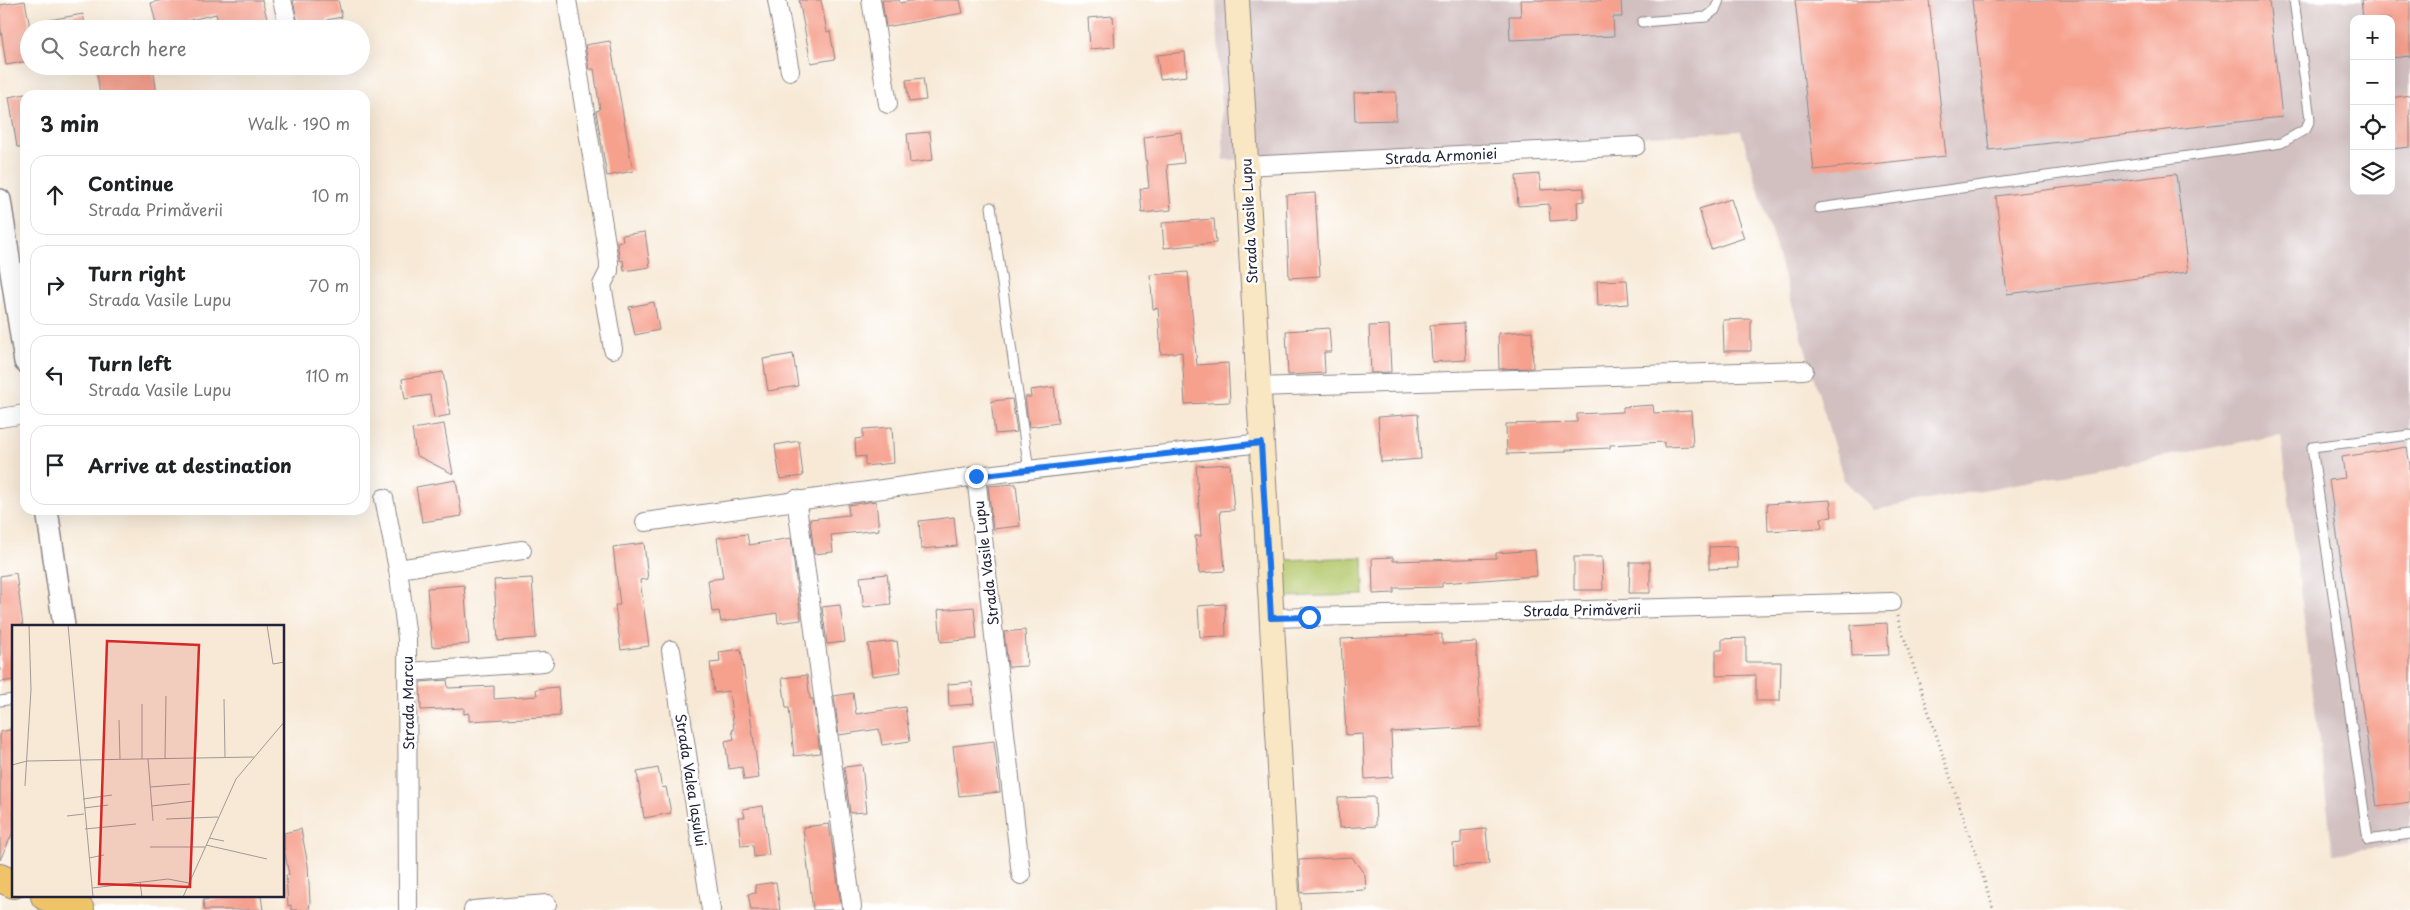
<!DOCTYPE html>
<html lang="en">
<head>
<meta charset="utf-8">
<style>
  :root { --surface:#fff; --page:#f6f6f6; --text:#202124; --muted:#757577; --line:#e0e0e0 }
  body { margin:0; font-family:"Playpen Sans",sans-serif; background:var(--page); color:var(--text) }
  .controls { position:absolute; right:15px; top:15px; display:grid; overflow:hidden; border-radius:10px; box-shadow:0 5px 20px #0002 }
  .controls button { width:45px; height:45px; display:grid; place-items:center; padding:0; border:0; border-bottom:1px solid var(--line); background:var(--surface); color:var(--text); font:25px sans-serif }
  .stop { position:absolute; width:15px; height:15px; margin:-11px; border:4px solid #1a73e8; border-radius:50%; background:#fff }
  .stop.end { background:#1a73e8; border-color:#fff; box-shadow:0 1px 5px #0008 }
  .list { margin:0; padding:0; list-style:none }
  h2 { display:flex; justify-content:space-between; align-items:center; height:65px; margin:0; padding:0 20px; font-size:21px }
  h2 small { font-size:16px; font-weight:400; color:var(--muted) }
  .list li { display:grid; grid-template-columns:32px 1fr auto; gap:15px; align-items:center; box-sizing:border-box; height:80px; margin:0 10px 10px; padding:0 10px; border:1px solid var(--line); border-radius:15px }
  .list b { display:block; font-size:19px; white-space:nowrap }
  .list p { margin:0; font-size:16px; white-space:nowrap; color:var(--muted) }
  .list em { font-size:16px; font-style:normal; color:var(--muted) }
  .icon { flex:none; width:28px; height:28px; fill:none; stroke:currentColor; stroke-width:2; stroke-linecap:round; stroke-linejoin:round }
  .map { position:relative; flex:none; width:2410px; height:910px; overflow:hidden }
  .search { position:absolute; background:var(--surface); box-shadow:0 5px 20px #0002; left:20px; top:20px; width:350px; height:55px; display:flex; align-items:center; gap:12px; box-sizing:border-box; padding:0 18px; border-radius:28px; color:var(--muted); font-size:19px }
  .panel { position:absolute; background:var(--surface); box-shadow:0 5px 20px #0002; left:20px; top:90px; width:350px; height:425px; border-radius:15px }
  .map>svg:first-child { display:block }
  .industrial { fill:#d2bfc0; fill-rule:evenodd }
  .green { fill:#b4c86b; stroke:#6b7553 }
  .building { fill:#f6a08e }
  .lines { fill:none; stroke-linecap:round; stroke-linejoin:round }
  .service-casing { stroke:#8c8688; stroke-width:11 }
  .minor-casing { stroke:#8c8688; stroke-width:20 }
  .tertiary-casing { stroke:#8c8688; stroke-width:24 }
  .secondary-casing { stroke:#8c8688; stroke-width:26 }
  .primary-casing { stroke:#8c8688; stroke-width:30 }
  .path { stroke:#8c8688; stroke-width:3; stroke-dasharray:1 4; stroke-linecap:butt }
  .service { stroke:#fff; stroke-width:9 }
  .minor { stroke:#fff; stroke-width:18 }
  .tertiary { stroke:#fff; stroke-width:21 }
  .secondary { stroke:#f9e7c3; stroke-width:24 }
  .primary { stroke:#efc469; stroke-width:28 }
  .route { stroke:#1a73e8; stroke-width:6 }
  .labels { text-anchor:middle; dominant-baseline:central; stroke-width:5; stroke-linejoin:round; paint-order:stroke }
  .street-label { font-size:14px; fill:#22223b; stroke:#fff }
  .inset-road { fill:none; stroke:#a29998; stroke-width:1 }
  .view { fill:#d62828; fill-opacity:0.15; stroke:#d62828; stroke-width:2.5 }
  .inset-edge { fill:none; stroke:#22223b; stroke-width:2.5 }
</style>
</head>
<body>
<div class="map">
<svg width="2410" height="910" viewBox="0 0 2410 910">
  <rect width="100%" height="100%" fill="#fff"/>
  <filter id="ink" filterUnits="userSpaceOnUse"><feTurbulence type="fractalNoise" baseFrequency=".02" numOctaves="2"/><feDisplacementMap in="SourceGraphic" scale="10" xChannelSelector="R" yChannelSelector="G"/><feConvolveMatrix kernelMatrix="1 2 1 2 8 2 1 2 1" color-interpolation-filters="sRGB"/></filter>
  <filter id="wash" filterUnits="userSpaceOnUse"><feTurbulence type="fractalNoise" baseFrequency=".0096" numOctaves="4" result="noise"/><feDisplacementMap in="SourceGraphic" scale="20" xChannelSelector="R" yChannelSelector="G"/><feGaussianBlur stdDeviation="1.12" result="paint"/><feColorMatrix in="noise" values="0 0 0 0 0 0 0 0 0 0 0 0 0 0 0 0 0 1.4 0 .05"/><feComposite in="paint" operator="in"/></filter>
  <g filter="url(#wash)">
    <rect width="100%" height="100%" fill="#f7e9d6"/>
    <path class="industrial" d="M1216 0H2410V844L2333 854 2281 435 1874 510 1844 480 1741 131 1224 160ZM2354 19H2391V191H2354Z"/>
    <path class="green" d="M1363 557 1364 595 1285 597 1283 560Z"/>
    <g id="blocks">
      <g class="building">
        <path d="M162 0H262L270 29H220L216 14 157 28 151 3Z"/>
        <path d="M293 0H338L342 17 327 20 329 29H299Z"/>
        <path d="M799 0H821L827 32 830 31 835 59 811 63Z"/>
        <path d="M882 0H899L900 3 916 0H960L963 13 886 27Z"/>
        <path d="M1520 0H1621L1622 17H1613L1614 36 1510 40 1509 16H1521Z"/>
        <path d="M1795 0H1929L1946 156 1814 170Z"/>
        <path d="M1972 0H2269L2282 117 1989 150Z"/>
        <path d="M2361 0H2410V56L2391 58V19H2363Z"/>
        <path d="M25 1 29 22V61L6 65 0 23V5Z"/>
        <path d="M83 14 86 29H44L43 21Z"/>
        <path d="M1113 16 1115 47 1090 49 1088 18Z"/>
        <path d="M610 41 633 171 607 176 596 111 600 110 594 69H589L585 45Z"/>
        <path d="M1185 52 1187 76 1160 79 1157 55Z"/>
        <path d="M96 66H153L157 95H100Z"/>
        <path d="M923 78 926 100 909 102 906 80Z"/>
        <path d="M1396 92V120L1355 121 1354 93Z"/>
        <path d="M25 94V147H17L9 97Z"/>
        <path d="M2410 95V147L2391 149V98Z"/>
        <path d="M930 132 933 160 910 163 907 134Z"/>
        <path d="M1181 132 1184 163 1167 165 1171 210 1142 213 1140 189 1149 188 1144 137Z"/>
        <path d="M1539 174 1541 190 1584 188V201L1577 202 1578 219 1550 221 1549 204 1518 206 1516 176Z"/>
        <path d="M2176 174 2188 272 2007 294 1996 196Z"/>
        <path d="M1315 193 1320 276 1289 278 1286 195Z"/>
        <path d="M1731 199 1744 238 1711 249 1699 209Z"/>
        <path d="M1214 219 1216 243 1164 248 1162 223Z"/>
        <path d="M645 232 650 267 624 271 623 260 620 261 617 242 623 241 622 235Z"/>
        <path d="M1188 272 1197 365 1228 363 1230 402 1185 404 1182 352 1161 354 1158 308 1153 309 1150 275Z"/>
        <path d="M1627 280 1629 304 1598 306 1597 281Z"/>
        <path d="M654 302 659 330 635 335 629 307Z"/>
        <path d="M1751 319V351H1724L1723 320Z"/>
        <path d="M1464 323 1466 360 1432 362 1430 325Z"/>
        <path d="M1389 325 1391 372 1371 373 1369 326Z"/>
        <path d="M1329 328 1331 352H1324L1325 373 1288 375 1286 331Z"/>
        <path d="M1532 331 1533 368 1499 369 1498 333Z"/>
        <path d="M793 354 798 386 768 391 763 359Z"/>
        <path d="M443 372 450 415 434 418 430 395 405 399 402 379Z"/>
        <path d="M1054 387 1058 423 1029 427 1025 397H1031L1030 390Z"/>
        <path d="M1012 399 1017 432 995 434 991 401Z"/>
        <path d="M1653 405 1654 413 1691 411 1693 446 1664 447V442L1610 445V448L1566 450V452L1507 454 1506 424 1577 422V414L1623 412V407Z"/>
        <path d="M1418 414 1421 459 1381 462 1378 417Z"/>
        <path d="M444 424 453 474 416 455 412 429Z"/>
        <path d="M892 427 894 463 865 466V456L856 457 855 439 863 438V429Z"/>
        <path d="M799 441 803 476 780 479 775 445Z"/>
        <path d="M2407 447 2410 466V802L2377 807 2329 480 2345 478 2342 457Z"/>
        <path d="M1230 464 1234 510 1220 511 1225 571 1199 573 1195 536H1201L1196 466Z"/>
        <path d="M456 480 462 516 422 522 416 487Z"/>
        <path d="M1016 484 1020 526 993 529 988 486Z"/>
        <path d="M1830 500 1832 517 1821 518 1822 528 1768 531 1767 504Z"/>
        <path d="M876 501 879 530 831 535 833 552 814 554 810 519 849 515 848 505Z"/>
        <path d="M954 517 957 546 921 549 919 521Z"/>
        <path d="M747 534 749 545 791 538 801 620 778 623 777 613 721 622 719 611 712 612 708 580 723 578 717 538Z"/>
        <path d="M644 543 648 579 640 580 649 646 621 650 615 605H620L613 547Z"/>
        <path d="M1737 546 1738 568 1709 569V547Z"/>
        <path d="M1535 550 1537 576 1442 583V587L1394 588V593L1373 594 1372 558 1393 557V561L1496 558V553Z"/>
        <path d="M1574 557H1602L1603 590H1574Z"/>
        <path d="M1630 562H1650V593H1629Z"/>
        <path d="M16 573 23 626H14V680L0 682V576Z"/>
        <path d="M887 574 891 604 864 607 860 577Z"/>
        <path d="M532 578 536 638 498 641 494 580Z"/>
        <path d="M464 585 469 644 432 647 427 588Z"/>
        <path d="M1225 604 1226 636 1200 637 1198 606Z"/>
        <path d="M840 605 845 642 827 644 822 607Z"/>
        <path d="M974 607 977 639 941 642 938 610Z"/>
        <path d="M1887 623 1889 655 1852 656 1851 625Z"/>
        <path d="M1025 630 1027 666 1008 667 1004 632Z"/>
        <path d="M1442 634V644L1476 642 1481 727 1391 732 1393 777 1365 779 1363 734 1346 735 1341 639Z"/>
        <path d="M1746 638V662H1781L1780 701H1756V675L1716 676V650H1722V639Z"/>
        <path d="M897 641 901 672 872 676 868 644Z"/>
        <path d="M741 649 759 778 744 780 742 767 729 769 725 741 734 739 732 730H734L729 691 714 693 710 663 720 662 719 652Z"/>
        <path d="M807 675 810 699H813L820 753 794 756 789 708H786L782 678Z"/>
        <path d="M447 680 448 688 494 686V699L537 696 536 689 558 687 560 716 469 721V713L464 714V708L421 710 420 682Z"/>
        <path d="M972 682 974 704 949 706 948 684Z"/>
        <path d="M853 693 856 714 905 707 910 741 882 745 879 729 839 735 834 696Z"/>
        <path d="M14 729V830L0 860V732Z"/>
        <path d="M994 741 1000 792 959 796 953 746Z"/>
        <path d="M862 765 867 812 850 813 844 767Z"/>
        <path d="M658 768 662 788 666 787 671 813 644 818 637 772Z"/>
        <path d="M1375 797 1376 826 1339 828 1338 798Z"/>
        <path d="M763 806 769 855 754 857 753 845 741 846 738 817H745L743 809Z"/>
        <path d="M829 824 842 910H813L803 827Z"/>
        <path d="M301 829 308 865 310 902 309 910H291V905L288 906 286 875H289L284 849V833Z"/>
        <path d="M1486 829 1489 864 1454 866 1453 844 1461 843V831Z"/>
        <path d="M1352 857 1365 875 1366 890 1301 893 1299 860Z"/>
        <path d="M776 882 780 910H751L748 894 756 893 755 885Z"/>
        <path d="M239 896H261L263 910H204L203 900Z"/>
      </g>
    </g>
  </g>
  <g filter="url(#ink)">
    <use href="#blocks" fill-opacity="0" stroke="#8c8688" stroke-width="1"/>
    <g class="lines">
      <defs>
        <g id="service">
          <path d="M1642 22 1706 17 1715 10 1719 0"/>
          <path d="M991 207 1029 470"/>
          <path d="M1819 208 2281 143 2306 129 2310 119 2294 0"/>
          <path d="M2410 435 2312 447 2368 840 2410 834"/>
          <path d="M0 701 14 699"/>
        </g>
        <g id="minor">
          <path d="M282 0 289 29"/>
          <path d="M567 0 609 262V271L602 285 613 349"/>
          <path d="M777 0 790 71"/>
          <path d="M871 0 888 104"/>
          <path d="M1246 166 1636 146"/>
          <path d="M1258 387 1804 370"/>
          <path d="M0 418 25 414"/>
          <path d="M976 476 1021 875"/>
          <path d="M384 498 398 569 407 638 408 910"/>
          <path d="M796 499 852 907"/>
          <path d="M645 522 976 476 1261 443"/>
          <path d="M398 569 522 550"/>
          <path d="M1271 618 1892 602"/>
          <path d="M671 650 711 910"/>
          <path d="M409 672 544 662"/>
          <path d="M473 910 547 904"/>
        </g>
        <g id="tertiary">
          <path d="M0 200 25 362"/>
          <path d="M47 510 64 626"/>
        </g>
        <path id="secondary" d="M1237 0 1288 910"/>
        <g id="primary">
          <path d="M0 878 14 884"/>
          <path d="M45 896 80 910"/>
        </g>
      </defs>
      <use href="#service" class="service-casing"/>
      <use href="#minor" class="minor-casing"/>
      <use href="#tertiary" class="tertiary-casing"/>
      <use href="#secondary" class="secondary-casing"/>
      <use href="#primary" class="primary-casing"/>
      <path class="path" d="M1897 616 1994 910"/>
      <use href="#service" class="service"/>
      <use href="#minor" class="minor"/>
      <use href="#tertiary" class="tertiary"/>
      <use href="#secondary" class="secondary"/>
      <use href="#primary" class="primary"/>
    </g>
  </g>
  <g class="lines" filter="url(#ink)">
    <path class="route" d="M976 476 1261 443 1271 618 1309 617"/>
  </g>
  <g class="labels">
    <g class="street-label">
      <text transform="translate(1441 156) rotate(-3)">Strada Armoniei</text>
      <text transform="translate(1249 221) rotate(-93)">Strada Vasile Lupu</text>
      <text transform="translate(986 563) rotate(-97)">Strada Vasile Lupu</text>
      <text transform="translate(1582 610) rotate(-1)">Strada Primăverii</text>
      <text transform="translate(408 703) rotate(-91)">Strada Marcu</text>
      <text transform="translate(691 780) rotate(81)">Strada Valea Iașului</text>
    </g>
  </g>
  <g transform="translate(12 625)">
    <rect width="272" height="272" fill="#f7e9d6"/>
    <path class="inset-road" d="M56 0 81 272M255 0 261 39 273 37M212 74 213 132M107 95 108 134M153 133 154 71M130 134V79M136 134 141 196M0 140 15 136 242 132M13 161 19 65 17 0M138 162 178 159M71 174 100 170M140 181 181 176M72 183 96 180M55 191 72 189M154 194 206 192M73 204 124 199M197 213 212 216M194 220 255 234M138 222H193M77 233 92 230M128 257 130 272M80 263 156 254 177 258M171 272 224 154 273 96"/>
    <path class="view" d="M95 16 187 20 178 262 87 259Z"/>
    <rect width="272" height="272" class="inset-edge"/>
  </g>
</svg>
<div class="controls">
<button>+</button>
<button>−</button>
<button><svg class="icon" aria-label="locate" viewBox="0 0 24 24"><circle cx="12" cy="12" r="6"/><path d="M12 2v4M12 18v4M2 12h4M18 12h4"/></svg></button>
<button><svg class="icon" aria-label="layers" viewBox="0 0 24 24"><path d="M12 4l9 5-9 5-9-5zM3 14l9 5 9-5"/></svg></button>
</div>
<div class="stop" style="left:1309px;top:617px"></div>
<div class="stop end" style="left:976px;top:476px"></div>
<div class="search"><svg class="icon" aria-label="search" viewBox="0 0 24 24"><circle cx="10" cy="10" r="6"/><path d="M15 15l6 6"/></svg>Search here</div>
<section class="panel">
<h2>3 min<small>Walk · 190 m</small></h2>
<ul class="list">
<li><svg class="icon" aria-label="ahead" viewBox="0 0 24 24"><path d="M12 20V5M6 11l6-6 6 6"/></svg><div><b>Continue</b><p>Strada Primăverii</p></div><em>10 m</em></li>
<li><svg class="icon" aria-label="right" viewBox="0 0 24 24"><path d="M7 20v-9h11M14 6l5 5-5 5"/></svg><div><b>Turn right</b><p>Strada Vasile Lupu</p></div><em>70 m</em></li>
<li><svg class="icon" aria-label="left" viewBox="0 0 24 24"><path d="M17 20v-9H6M10 6l-5 5 5 5"/></svg><div><b>Turn left</b><p>Strada Vasile Lupu</p></div><em>110 m</em></li>
<li><svg class="icon" aria-label="arrive" viewBox="0 0 24 24"><path d="M6 21V4h12l-3 4 3 4H6"/></svg><div><b>Arrive at destination</b></div></li>
</ul>
</section>
</div>
</body>
</html>
